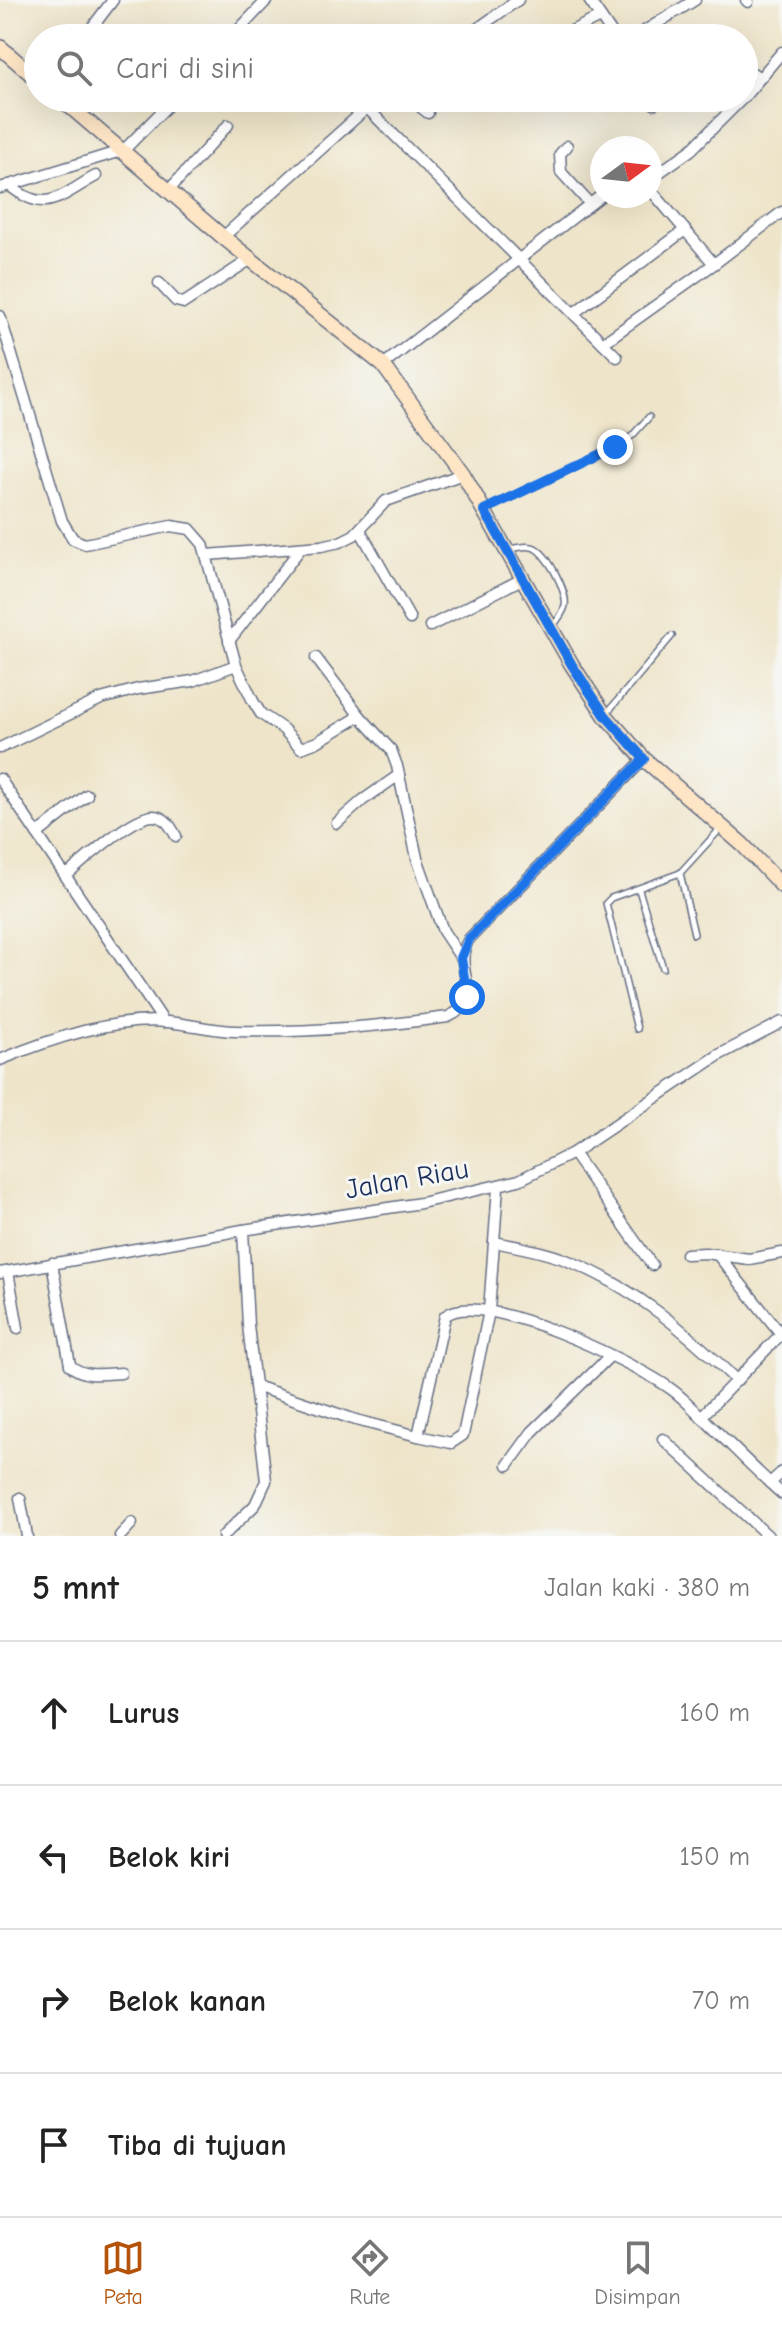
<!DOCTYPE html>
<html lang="id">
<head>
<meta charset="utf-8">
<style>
  :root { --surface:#fff; --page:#f2f2f2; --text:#222; --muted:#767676; --line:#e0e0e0; --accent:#b45309 }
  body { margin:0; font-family:"Comic Neue",sans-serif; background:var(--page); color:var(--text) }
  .compass { position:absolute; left:590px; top:136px; width:72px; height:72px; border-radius:50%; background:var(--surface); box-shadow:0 8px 32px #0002; rotate:75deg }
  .stop { position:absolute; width:24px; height:24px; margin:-18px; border:6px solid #1a73e8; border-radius:50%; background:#fff }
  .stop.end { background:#1a73e8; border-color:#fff; box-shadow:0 2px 8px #0008 }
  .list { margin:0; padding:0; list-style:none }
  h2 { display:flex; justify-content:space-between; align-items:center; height:104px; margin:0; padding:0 32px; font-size:34px }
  h2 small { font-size:26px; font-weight:400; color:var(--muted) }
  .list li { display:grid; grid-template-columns:52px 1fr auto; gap:24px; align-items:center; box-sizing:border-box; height:144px; padding:0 32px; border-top:2px solid var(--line) }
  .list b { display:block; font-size:30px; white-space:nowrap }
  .list em { font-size:26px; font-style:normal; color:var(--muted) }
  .icon { flex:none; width:44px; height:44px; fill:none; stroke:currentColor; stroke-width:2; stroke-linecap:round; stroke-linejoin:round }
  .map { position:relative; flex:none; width:782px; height:1536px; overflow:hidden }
  .search { position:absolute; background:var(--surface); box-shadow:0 8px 32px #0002; left:24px; right:24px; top:24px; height:88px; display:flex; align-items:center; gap:20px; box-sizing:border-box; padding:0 28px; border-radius:44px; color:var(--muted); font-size:30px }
  .sheet { height:680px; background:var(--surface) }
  nav { display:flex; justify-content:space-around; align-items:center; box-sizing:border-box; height:112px; border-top:2px solid var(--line); background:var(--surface); font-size:22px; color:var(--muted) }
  nav a { display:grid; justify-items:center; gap:4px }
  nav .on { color:var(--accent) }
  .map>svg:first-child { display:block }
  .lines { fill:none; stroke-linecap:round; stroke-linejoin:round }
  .lane-casing { stroke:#656e83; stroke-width:8 }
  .street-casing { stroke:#656e83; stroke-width:13 }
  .secondary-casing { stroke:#656e83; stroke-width:17 }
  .lane { stroke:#fff; stroke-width:5 }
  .street { stroke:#fff; stroke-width:10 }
  .secondary { stroke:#fde5c5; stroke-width:14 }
  .route { stroke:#1a73e8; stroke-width:10 }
  .labels { text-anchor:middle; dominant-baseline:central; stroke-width:6; stroke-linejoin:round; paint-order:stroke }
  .street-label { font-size:28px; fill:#1b2f5e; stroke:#f6f6f2 }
</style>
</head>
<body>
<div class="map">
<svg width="782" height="1536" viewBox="0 0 782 1536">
  <rect width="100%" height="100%" fill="#f6f6f2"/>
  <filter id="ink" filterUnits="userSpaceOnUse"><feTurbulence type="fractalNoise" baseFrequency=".0125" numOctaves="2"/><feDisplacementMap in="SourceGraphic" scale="16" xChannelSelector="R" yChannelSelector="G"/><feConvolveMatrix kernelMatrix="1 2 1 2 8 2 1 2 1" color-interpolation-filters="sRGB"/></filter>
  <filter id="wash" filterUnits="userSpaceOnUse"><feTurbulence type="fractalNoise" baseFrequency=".006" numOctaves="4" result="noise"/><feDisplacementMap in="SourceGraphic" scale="32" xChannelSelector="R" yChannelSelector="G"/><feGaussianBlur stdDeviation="1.8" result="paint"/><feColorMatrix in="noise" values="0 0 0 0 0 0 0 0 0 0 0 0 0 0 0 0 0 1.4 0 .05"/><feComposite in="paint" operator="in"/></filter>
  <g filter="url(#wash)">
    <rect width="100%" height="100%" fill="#eee4c9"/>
  </g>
  <g filter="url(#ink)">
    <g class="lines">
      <defs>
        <g id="lane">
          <path d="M484 510 615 447 632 436 649 417"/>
          <path d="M507 550C515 548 524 545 532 547 546 550 568 592 565 606 563 614 557 621 552 627"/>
          <path d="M606 714 672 636"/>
          <path d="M639 890 663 968"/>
          <path d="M694 934 680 873 722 827"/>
          <path d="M637 1029 606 903 611 898 680 873"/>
        </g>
        <g id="street">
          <path d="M589 0 615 38"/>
          <path d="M746 0 748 2"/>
          <path d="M84 38 113 0"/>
          <path d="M231 38 267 0"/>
          <path d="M464 38 518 0"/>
          <path d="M557 38 600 17"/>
          <path d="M633 38 695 0"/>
          <path d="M744 67 760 78"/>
          <path d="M744 97 782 52"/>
          <path d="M357 98 617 357"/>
          <path d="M409 98 428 113"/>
          <path d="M648 98 654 104"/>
          <path d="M567 146 560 154 561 172 590 204"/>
          <path d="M650 179 691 150 743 98"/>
          <path d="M9 185C46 216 59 196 96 176"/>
          <path d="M0 188 124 150 175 98"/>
          <path d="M650 189 714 264 782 212"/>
          <path d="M169 190 228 125"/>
          <path d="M223 237 378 98"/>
          <path d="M159 283 176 301 184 303 251 259"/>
          <path d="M574 313 685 230"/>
          <path d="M0 316 62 521 73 539 85 544 171 526 190 529 203 544 236 665 253 701 261 714 283 729 301 748 317 742 360 716 391 750 397 766 417 858 443 931 461 958"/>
          <path d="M603 343 714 264"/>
          <path d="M383 365 602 195"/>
          <path d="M360 530 410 619"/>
          <path d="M207 555 321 546 340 542 354 535 386 501 463 474"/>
          <path d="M430 626 522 579"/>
          <path d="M229 641 301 548"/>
          <path d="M316 658 360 716"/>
          <path d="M0 748 101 699 138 689 193 681 236 665"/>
          <path d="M0 779 164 1022"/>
          <path d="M337 823 363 800 399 775"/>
          <path d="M37 834 87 795"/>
          <path d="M66 876C82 862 133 815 154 816 166 817 171 827 176 836"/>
          <path d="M0 1060C48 1040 114 1017 167 1022 189 1024 211 1030 234 1031 307 1033 376 1027 448 1017 489 998 450 971 469 939L644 759"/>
          <path d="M573 1153 652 1265"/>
          <path d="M494 1242C519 1247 543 1251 566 1260 633 1286 687 1332 737 1381"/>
          <path d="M686 1254 705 1253 749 1259 782 1253"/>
          <path d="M717 1254 781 1334"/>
          <path d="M52 1263 70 1365C83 1378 104 1374 121 1373"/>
          <path d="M8 1272 18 1328"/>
          <path d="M0 1273 243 1230 421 1203 519 1180 573 1153 719 1055 782 1022"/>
          <path d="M255 1386 356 1420 418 1436 445 1316C480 1287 637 1364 671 1389 684 1398 695 1411 707 1422 732 1446 756 1471 782 1494"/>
          <path d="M701 1417 782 1333"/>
          <path d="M418 1436 451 1443 463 1435 489 1311 498 1187"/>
          <path d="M663 1439 768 1536"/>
          <path d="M508 1465 532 1432 610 1356"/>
          <path d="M770 1483 782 1472"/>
          <path d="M20 1498 27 1536"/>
          <path d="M120 1536 132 1523"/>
          <path d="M223 1536 255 1505 266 1481 248 1325 243 1230"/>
        </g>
        <g id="secondary">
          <path d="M0 47 38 80"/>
          <path d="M60 98 223 237 383 365 463 474 572 665 605 715 644 759 743 845 782 886"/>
        </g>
      </defs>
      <use href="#lane" class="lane-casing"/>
      <use href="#street" class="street-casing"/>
      <use href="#secondary" class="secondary-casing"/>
      <use href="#lane" class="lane"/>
      <use href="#street" class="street"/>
      <use href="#secondary" class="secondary"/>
    </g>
  </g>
  <g class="lines" filter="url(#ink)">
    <path class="route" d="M467 997 461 958 469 939 644 759 605 715 572 665 484 510 615 447"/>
  </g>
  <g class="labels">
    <g class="street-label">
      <text transform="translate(407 1179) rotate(-10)">Jalan Riau</text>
    </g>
  </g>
</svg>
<svg class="compass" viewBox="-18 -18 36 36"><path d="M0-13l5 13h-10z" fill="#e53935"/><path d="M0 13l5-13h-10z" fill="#767676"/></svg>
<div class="stop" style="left:467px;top:997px"></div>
<div class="stop end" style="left:615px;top:447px"></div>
<div class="search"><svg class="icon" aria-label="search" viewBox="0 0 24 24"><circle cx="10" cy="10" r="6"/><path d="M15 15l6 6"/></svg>Cari di sini</div>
</div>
<section class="sheet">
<h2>5 mnt<small>Jalan kaki · 380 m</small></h2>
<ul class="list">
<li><svg class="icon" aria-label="ahead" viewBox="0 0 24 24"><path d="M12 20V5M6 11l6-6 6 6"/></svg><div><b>Lurus</b></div><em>160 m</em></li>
<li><svg class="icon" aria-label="left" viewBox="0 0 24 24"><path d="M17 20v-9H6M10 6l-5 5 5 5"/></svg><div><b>Belok kiri</b></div><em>150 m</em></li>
<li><svg class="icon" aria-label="right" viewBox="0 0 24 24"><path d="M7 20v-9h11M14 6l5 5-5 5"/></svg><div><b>Belok kanan</b></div><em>70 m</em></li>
<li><svg class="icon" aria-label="arrive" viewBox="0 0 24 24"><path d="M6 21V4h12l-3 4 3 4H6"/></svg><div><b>Tiba di tujuan</b></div></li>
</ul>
</section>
<nav>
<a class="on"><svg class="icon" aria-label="map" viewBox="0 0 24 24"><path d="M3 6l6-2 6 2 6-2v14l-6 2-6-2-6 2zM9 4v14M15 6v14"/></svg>Peta</a>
<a><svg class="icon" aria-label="directions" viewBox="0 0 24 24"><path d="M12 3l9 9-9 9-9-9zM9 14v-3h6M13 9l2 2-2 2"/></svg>Rute</a>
<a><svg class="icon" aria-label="saved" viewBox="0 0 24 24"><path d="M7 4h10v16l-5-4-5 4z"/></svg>Disimpan</a>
</nav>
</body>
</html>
